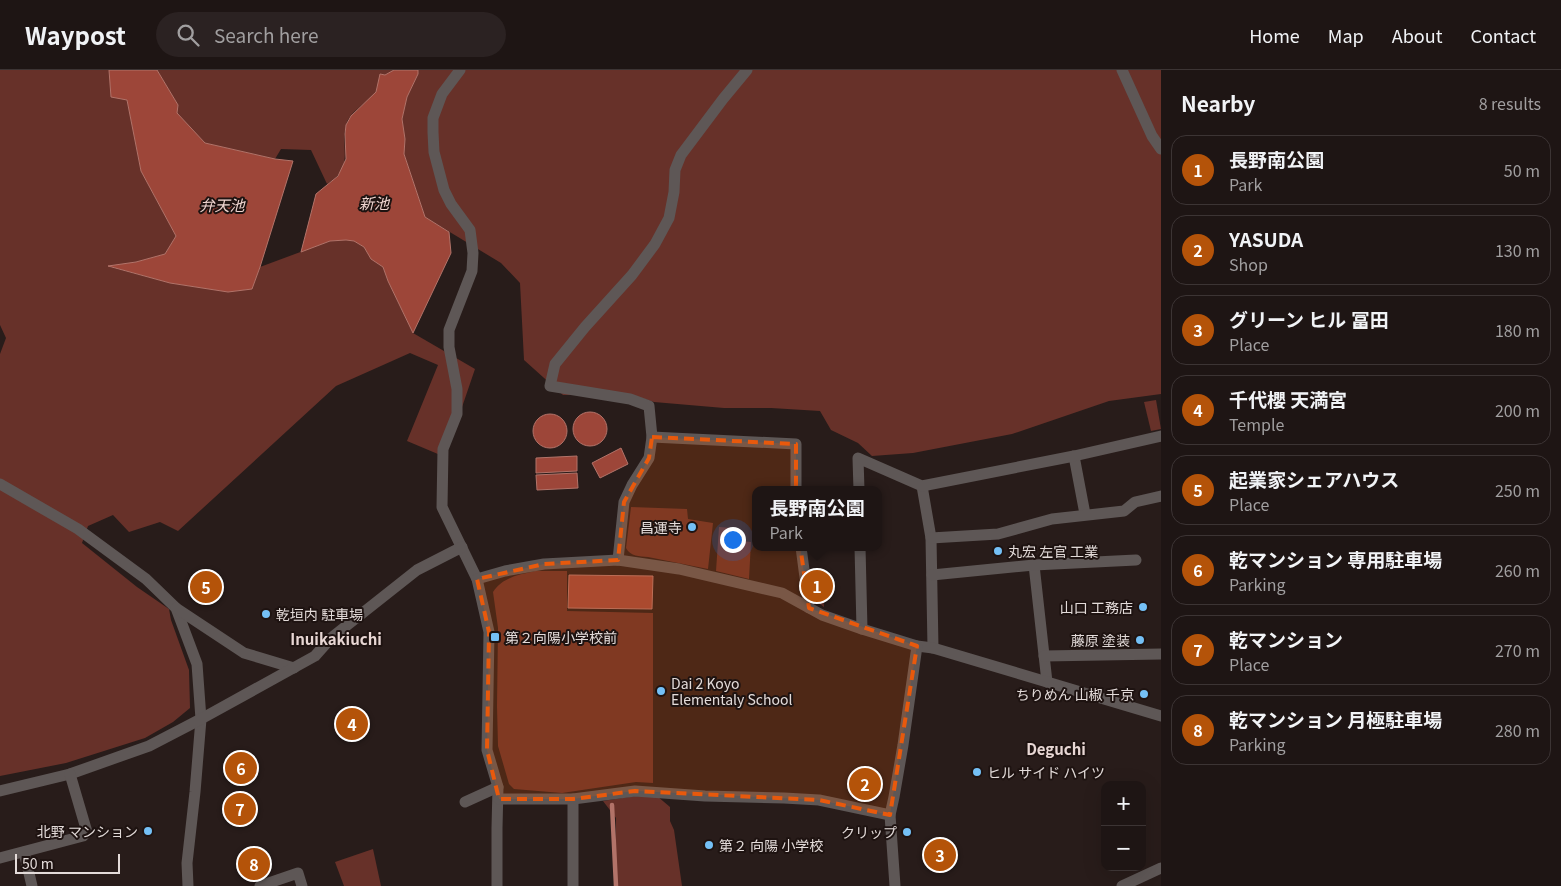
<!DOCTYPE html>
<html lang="en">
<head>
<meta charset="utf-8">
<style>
  :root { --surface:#1e1514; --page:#2b2222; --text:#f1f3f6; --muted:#a19fa0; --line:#3c3434; --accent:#b45309 }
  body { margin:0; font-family:Georgia,"Noto Sans JP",serif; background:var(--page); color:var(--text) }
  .controls { position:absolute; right:15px; bottom:15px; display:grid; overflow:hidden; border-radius:10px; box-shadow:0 5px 20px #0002 }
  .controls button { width:45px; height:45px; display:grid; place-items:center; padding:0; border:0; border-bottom:1px solid var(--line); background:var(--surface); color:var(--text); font:25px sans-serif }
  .scale { position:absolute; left:15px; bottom:12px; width:105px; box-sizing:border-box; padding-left:5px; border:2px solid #e3dbd9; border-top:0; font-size:14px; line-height:18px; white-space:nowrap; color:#e3dbd9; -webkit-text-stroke:4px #1e1311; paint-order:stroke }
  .you { position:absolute; left:732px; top:469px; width:18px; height:18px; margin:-12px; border:4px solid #fff; border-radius:50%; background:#1a73e8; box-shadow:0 0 0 8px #1a73e833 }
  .badge { display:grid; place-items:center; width:32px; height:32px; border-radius:50%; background:var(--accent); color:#fff; font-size:16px; font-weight:700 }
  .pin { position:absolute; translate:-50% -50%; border:2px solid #fff; box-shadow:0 1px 5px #0006 }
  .popup { position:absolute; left:752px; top:416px; width:130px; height:65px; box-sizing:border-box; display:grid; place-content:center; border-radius:10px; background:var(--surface); filter:drop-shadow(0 1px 4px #0005); font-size:16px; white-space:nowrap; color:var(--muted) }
  .popup b { font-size:19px; color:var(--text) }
  .popup::after { content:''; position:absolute; left:50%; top:100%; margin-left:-10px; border:10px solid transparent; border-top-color:var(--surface) }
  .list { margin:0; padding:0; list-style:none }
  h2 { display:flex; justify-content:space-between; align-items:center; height:65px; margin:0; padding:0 20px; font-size:21px }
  h2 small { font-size:16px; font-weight:400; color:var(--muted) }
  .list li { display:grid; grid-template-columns:32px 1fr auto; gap:15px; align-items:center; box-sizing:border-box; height:70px; margin:0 10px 10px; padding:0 10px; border:1px solid var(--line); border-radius:15px }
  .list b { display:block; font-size:19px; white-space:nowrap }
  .list p { margin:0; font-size:16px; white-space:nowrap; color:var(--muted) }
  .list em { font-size:16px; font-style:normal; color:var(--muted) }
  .icon { flex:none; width:28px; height:28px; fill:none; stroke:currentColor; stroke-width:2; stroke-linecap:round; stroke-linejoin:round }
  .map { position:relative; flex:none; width:1161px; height:816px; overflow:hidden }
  header { display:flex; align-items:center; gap:30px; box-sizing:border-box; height:70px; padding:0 25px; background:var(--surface); border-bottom:1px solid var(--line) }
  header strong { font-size:24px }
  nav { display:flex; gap:28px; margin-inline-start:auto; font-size:18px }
  .search { width:350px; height:45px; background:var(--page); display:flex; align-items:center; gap:12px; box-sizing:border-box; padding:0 18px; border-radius:28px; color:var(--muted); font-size:19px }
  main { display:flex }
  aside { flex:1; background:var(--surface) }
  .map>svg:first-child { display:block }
  .green { fill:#673129 }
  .water { fill:#9d4639; stroke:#b27369 }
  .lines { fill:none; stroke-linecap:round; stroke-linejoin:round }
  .stream { stroke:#b27369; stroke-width:4.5 }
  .street { stroke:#5e5756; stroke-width:11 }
  .marked { fill:#e8590c; fill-opacity:0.2; stroke:#e8590c; stroke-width:4; stroke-dasharray:10 6; stroke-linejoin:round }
  .poi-dot { fill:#74c0f6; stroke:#1e1311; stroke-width:2 }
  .labels { text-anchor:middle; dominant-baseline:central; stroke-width:4; stroke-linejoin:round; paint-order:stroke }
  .poi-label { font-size:14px; fill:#e3dbd9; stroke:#1e1311; text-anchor:end }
  .water-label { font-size:15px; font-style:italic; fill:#efd5d0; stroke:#1e1311 }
  .neighbourhood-label { font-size:15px; font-weight:bold; fill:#e8d7d4; stroke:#1e1311 }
</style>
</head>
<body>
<header>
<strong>Waypost</strong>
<div class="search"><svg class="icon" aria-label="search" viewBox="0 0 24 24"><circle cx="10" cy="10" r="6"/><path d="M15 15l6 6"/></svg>Search here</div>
<nav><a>Home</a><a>Map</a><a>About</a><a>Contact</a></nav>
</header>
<main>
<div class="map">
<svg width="1161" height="816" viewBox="0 0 1161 816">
  <rect width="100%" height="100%" fill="#281c1a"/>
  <g class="green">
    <path d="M0 0H109L111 26 127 30 141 101 176 166 165 184 136 192 110 197 170 213 228 222 252 219 260 197 330 171 346 170 354 171 364 177 371 189 383 197 388 211 413 263 475 299 445 387 407 371 438 295 410 283 336 316 178 461 160 452 129 462 113 445 88 456 82 473 137 517 169 539 171 550 189 600 190 638 173 652 145 668 66 693 0 706V284L6 268 0 255Z"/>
    <path d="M157 0H394L385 5 380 4C379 11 379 18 375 23 366 34 350 41 346 55 340 79 355 97 327 114L311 80 281 79 275 89 205 73 177 43 178 35Z"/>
    <path d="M418 0H1161V324L1109 331 1012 364 913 383 872 386 858 373 831 360 820 341 771 338H724L654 332 632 325H563L524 290 520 213 501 193 425 147 404 84 405 69 402 49 407 27 418 4Z"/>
    <path d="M1156 330 1161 359 1151 361 1144 332Z"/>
    <path d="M631 437 687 439 688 449 713 453 708 499 648 487C639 486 631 487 626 478Z"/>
    <path d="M719 457 732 458V470L751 472 749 509 716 501Z"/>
    <path d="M535 501H567V541L653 543V713L636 712 562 723 514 719 509 714 498 676 497 636 498 558 493 522C503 507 518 505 535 501Z"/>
    <path d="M809 502 823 503 824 537 813 529Z"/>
    <path d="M635 726H657L670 737V751L674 760 682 816H616V748L603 731Z"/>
    <path d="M373 779 381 816H344L335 792Z"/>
  </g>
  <g class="water">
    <path d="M109 0H157L178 35 177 43 205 73 275 89 293 91 260 197 252 219 228 222 170 213 108 196 136 192 165 184 176 166 141 101 127 30 111 27Z"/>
    <path d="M394 0H418V4L407 27 402 49 405 69 404 84 425 147 449 162 451 183 413 263 388 211 383 197 371 189 364 177 354 171 346 170 330 171 301 182 316 124 338 106 346 89 345 64 346 55 351 46 376 22 380 4 385 5Z"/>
    <circle cx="590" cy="359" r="17"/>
    <circle cx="550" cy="361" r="17"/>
    <path d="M621 378 628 394 600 408 592 393Z"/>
    <path d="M577 386V401L536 403V388Z"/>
    <path d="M577 403 578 418 537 420 536 405Z"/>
    <path d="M569 505 653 506 652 539 568 538Z"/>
  </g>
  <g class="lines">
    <path class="stream" d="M612 735 616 816"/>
    <g class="street">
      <path d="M460 0 442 24 433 48V62L434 82 444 120 451 134 470 160 473 183 472 201 449 260V277L457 319V344L443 379 442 437 477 509 489 562 487 680 498 717 497 758V816"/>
      <path d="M1122 0 1152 66 1161 79"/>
      <path d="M652 367 796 374V420"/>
      <path d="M1074 386 1085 444"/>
      <path d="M0 414 78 459 146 509 176 538 197 594 201 649 195 722 187 793 188 816"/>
      <path d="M922 416 931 468 933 578"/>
      <path d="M859 420 858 388 922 416 1074 386 1161 366"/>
      <path d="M931 468 998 464 1052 449 1124 441 1135 432 1161 426"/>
      <path d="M801 477 809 538"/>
      <path d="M860 477 862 559"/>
      <path d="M618 490 624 432 632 415 649 388 652 367 649 336 630 329 550 316 555 294 585 257 632 205 655 174 669 148 674 122 675 100 681 85 723 29 747 0"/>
      <path d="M1034 495 1047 612"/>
      <path d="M932 505 1034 495 1136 490"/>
      <path d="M477 509 505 501 544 494 618 490 679 499 782 523 822 545 862 559 917 576 933 578 1161 646"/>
      <path d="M176 538 244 583 294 598"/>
      <path d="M1044 586 1161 584"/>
      <path d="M0 721 70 704 149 676 201 649 315 586 331 568 417 500 462 477"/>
      <path d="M499 729H573L635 721 705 726 784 728 819 730 890 745"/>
      <path d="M465 732 498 717"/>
      <path d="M24 782 32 816"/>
      <path d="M0 788 83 766 87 762 70 704"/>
      <path d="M260 816 298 803 302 816"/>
      <path d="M573 816V729"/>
      <path d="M895 816 890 745 894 727 903 675 917 576"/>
      <path d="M1122 816 1161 798"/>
    </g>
  </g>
  <path class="marked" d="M652 367 796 374V447L809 538 917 576 890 745 819 730 635 721 573 729H499L487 680 489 562 477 509 544 494 618 490 624 432 649 388Z"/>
  <g class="poi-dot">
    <circle cx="692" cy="457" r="5"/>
    <circle cx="998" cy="481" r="5"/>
    <circle cx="1143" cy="537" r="5"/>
    <circle cx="266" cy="544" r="5"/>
    <rect x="490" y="562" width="10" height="10" rx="2.5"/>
    <circle cx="1140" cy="570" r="5"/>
    <circle cx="661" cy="621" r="5"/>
    <circle cx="1144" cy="624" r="5"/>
    <circle cx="977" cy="702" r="5"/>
    <circle cx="148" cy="761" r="5"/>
    <circle cx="907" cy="762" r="5"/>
    <circle cx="709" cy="775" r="5"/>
  </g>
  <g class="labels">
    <g class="poi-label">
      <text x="682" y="457">昌運寺</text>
      <text x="1008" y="481" text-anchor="start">丸宏 左官 工業</text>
      <text x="1133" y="537">山口 工務店</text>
      <text x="276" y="544" text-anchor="start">乾垣内 駐車場</text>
      <text x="505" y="567" text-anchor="start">第２向陽小学校前</text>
      <text x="1130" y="570">藤原 塗装</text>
      <text x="671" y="613" text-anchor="start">Dai 2 Koyo<tspan x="671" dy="16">Elementaly School</tspan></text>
      <text x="1134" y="624">ちりめん 山椒 千京</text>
      <text x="987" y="702" text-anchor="start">ヒル サイド ハイツ</text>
      <text x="138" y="761">北野 マンション</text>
      <text x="897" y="762">クリップ</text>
      <text x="719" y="775" text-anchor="start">第２ 向陽 小学校</text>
    </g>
    <g class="water-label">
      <text x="374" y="132">新池</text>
      <text x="222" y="134">弁天池</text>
    </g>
    <g class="neighbourhood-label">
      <text x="336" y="568">Inuikakiuchi</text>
      <text x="1056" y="678">Deguchi</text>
    </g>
  </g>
</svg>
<div class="controls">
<button>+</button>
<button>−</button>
</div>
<div class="scale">50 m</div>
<div class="you"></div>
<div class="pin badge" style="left:817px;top:516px">1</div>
<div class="popup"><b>長野南公園</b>Park</div>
<div class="pin badge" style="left:865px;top:714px">2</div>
<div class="pin badge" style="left:940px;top:785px">3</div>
<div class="pin badge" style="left:352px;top:654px">4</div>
<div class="pin badge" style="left:206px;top:517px">5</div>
<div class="pin badge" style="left:241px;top:698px">6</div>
<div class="pin badge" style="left:240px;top:739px">7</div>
<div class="pin badge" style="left:254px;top:794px">8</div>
</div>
<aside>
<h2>Nearby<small>8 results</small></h2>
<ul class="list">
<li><span class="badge">1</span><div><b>長野南公園</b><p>Park</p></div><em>50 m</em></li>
<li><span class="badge">2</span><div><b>YASUDA</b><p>Shop</p></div><em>130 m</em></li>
<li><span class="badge">3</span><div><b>グリーン ヒル 冨田</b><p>Place</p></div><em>180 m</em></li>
<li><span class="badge">4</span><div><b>千代櫻 天満宮</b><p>Temple</p></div><em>200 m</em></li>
<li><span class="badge">5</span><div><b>起業家シェアハウス</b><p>Place</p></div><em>250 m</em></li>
<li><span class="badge">6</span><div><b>乾マンション 専用駐車場</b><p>Parking</p></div><em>260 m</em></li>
<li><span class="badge">7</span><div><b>乾マンション</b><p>Place</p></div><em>270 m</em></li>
<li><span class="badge">8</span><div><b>乾マンション 月極駐車場</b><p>Parking</p></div><em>280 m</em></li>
</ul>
</aside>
</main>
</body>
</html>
